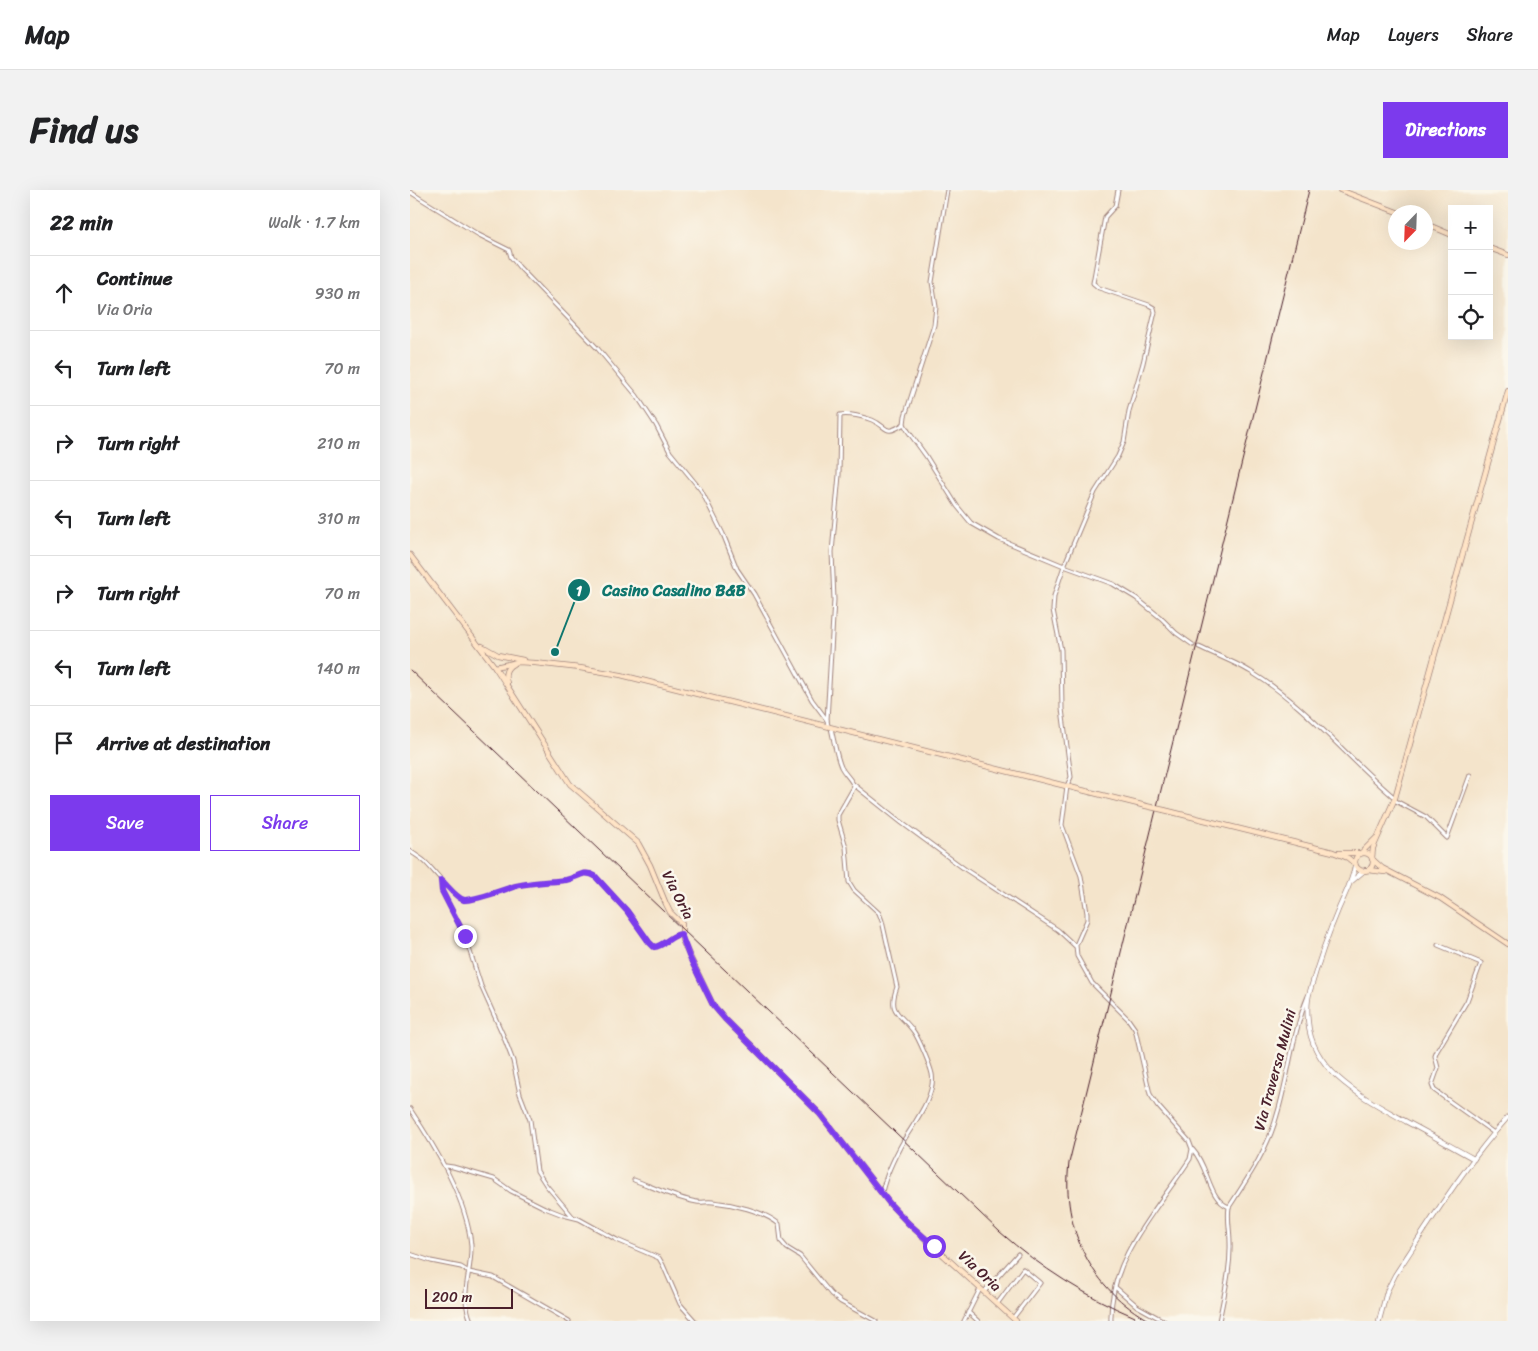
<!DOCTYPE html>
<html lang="en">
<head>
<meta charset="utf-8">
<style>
  :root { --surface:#fff; --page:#f2f2f2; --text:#202124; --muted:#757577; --line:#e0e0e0; --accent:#7c3aed }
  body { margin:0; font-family:Sriracha,sans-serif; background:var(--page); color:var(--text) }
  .controls { position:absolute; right:15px; top:15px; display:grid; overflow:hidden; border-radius:0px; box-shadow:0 5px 20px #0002 }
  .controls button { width:45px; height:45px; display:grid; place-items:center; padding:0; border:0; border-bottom:1px solid var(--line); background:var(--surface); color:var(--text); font:25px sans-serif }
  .compass { position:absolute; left:978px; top:15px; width:45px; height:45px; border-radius:50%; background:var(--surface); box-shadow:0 5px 20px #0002; rotate:203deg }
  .scale { position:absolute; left:15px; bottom:12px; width:88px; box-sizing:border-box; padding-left:5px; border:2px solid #4a1f2b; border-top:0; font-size:14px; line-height:18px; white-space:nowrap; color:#4a1f2b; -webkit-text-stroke:4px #fbf7ec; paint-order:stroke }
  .stop { position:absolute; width:15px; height:15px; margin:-11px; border:4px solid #7c3aed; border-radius:50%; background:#fff }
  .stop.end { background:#7c3aed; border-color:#fff; box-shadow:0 1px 5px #0008 }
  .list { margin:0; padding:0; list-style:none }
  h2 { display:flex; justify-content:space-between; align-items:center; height:65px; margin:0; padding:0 20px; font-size:21px }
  h2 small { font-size:16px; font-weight:400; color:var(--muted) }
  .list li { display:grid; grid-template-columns:32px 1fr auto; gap:15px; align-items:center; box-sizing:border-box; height:75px; padding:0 20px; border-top:1px solid var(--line) }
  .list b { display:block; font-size:19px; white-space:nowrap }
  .list p { margin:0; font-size:16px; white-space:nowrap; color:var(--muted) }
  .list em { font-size:16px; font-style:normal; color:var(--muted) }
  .actions { display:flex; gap:10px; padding:15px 20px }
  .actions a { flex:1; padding:11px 0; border:1px solid var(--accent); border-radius:0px; text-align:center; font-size:18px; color:var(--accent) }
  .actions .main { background:var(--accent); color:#fff }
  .icon { flex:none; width:28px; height:28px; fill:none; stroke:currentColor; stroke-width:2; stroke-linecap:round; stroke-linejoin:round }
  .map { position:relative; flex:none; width:1098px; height:1131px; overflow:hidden; border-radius:0px }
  header { display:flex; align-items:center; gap:30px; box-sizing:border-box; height:70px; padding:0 25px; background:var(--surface); border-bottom:1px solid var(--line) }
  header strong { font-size:24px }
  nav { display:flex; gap:28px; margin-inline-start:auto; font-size:18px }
  .intro { display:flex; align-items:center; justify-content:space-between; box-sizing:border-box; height:120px; padding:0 30px }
  h1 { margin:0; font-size:35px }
  .button { padding:12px 22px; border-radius:0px; background:var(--accent); color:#fff; font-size:18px; font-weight:700 }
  main { display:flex; gap:30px; padding:0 30px }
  aside { flex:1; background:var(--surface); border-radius:0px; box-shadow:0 5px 20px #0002 }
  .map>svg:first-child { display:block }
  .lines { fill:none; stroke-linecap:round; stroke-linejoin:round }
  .minor-casing { stroke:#9f827b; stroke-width:5 }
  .tertiary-casing { stroke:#9f827b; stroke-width:5.5 }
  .secondary-casing { stroke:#9f827b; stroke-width:6 }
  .minor { stroke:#fff; stroke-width:3 }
  .tertiary { stroke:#fff; stroke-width:4 }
  .secondary { stroke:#ffe4c6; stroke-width:4.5 }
  .rail { stroke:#4a1f2b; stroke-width:1 }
  .secondary-bridge-casing { stroke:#9f827b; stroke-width:6; stroke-linecap:butt }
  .secondary-bridge { stroke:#ffe4c6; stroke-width:4.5 }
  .route { stroke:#7c3aed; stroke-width:6 }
  .labels { text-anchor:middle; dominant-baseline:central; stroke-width:5; stroke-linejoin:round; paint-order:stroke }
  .street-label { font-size:15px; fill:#4a1f2b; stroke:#fbf7ec }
  .leader { fill:none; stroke:#0f766e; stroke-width:2 }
  .callout-dot { fill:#0f766e; stroke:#fbf7ec; stroke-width:2 }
  .mark-label { font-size:15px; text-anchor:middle; font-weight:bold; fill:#fff }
  .callout-label { font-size:16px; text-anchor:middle; font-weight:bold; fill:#0f766e; stroke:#fbf7ec; stroke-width:5; stroke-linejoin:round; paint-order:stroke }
</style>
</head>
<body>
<header>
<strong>Map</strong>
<nav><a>Map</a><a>Layers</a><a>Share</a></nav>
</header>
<div class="intro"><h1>Find us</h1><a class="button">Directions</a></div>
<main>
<aside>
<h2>22 min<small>Walk · 1.7 km</small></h2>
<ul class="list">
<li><svg class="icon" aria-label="ahead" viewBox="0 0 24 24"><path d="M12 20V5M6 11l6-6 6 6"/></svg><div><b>Continue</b><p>Via Oria</p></div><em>930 m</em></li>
<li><svg class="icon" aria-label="left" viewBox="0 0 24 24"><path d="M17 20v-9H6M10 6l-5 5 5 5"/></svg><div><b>Turn left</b></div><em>70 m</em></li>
<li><svg class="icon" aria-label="right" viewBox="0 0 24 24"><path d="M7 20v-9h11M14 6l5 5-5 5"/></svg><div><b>Turn right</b></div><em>210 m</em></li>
<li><svg class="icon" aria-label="left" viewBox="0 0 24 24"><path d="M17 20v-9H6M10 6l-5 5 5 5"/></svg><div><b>Turn left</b></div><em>310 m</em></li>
<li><svg class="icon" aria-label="right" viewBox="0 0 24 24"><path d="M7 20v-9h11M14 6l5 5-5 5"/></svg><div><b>Turn right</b></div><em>70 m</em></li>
<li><svg class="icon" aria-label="left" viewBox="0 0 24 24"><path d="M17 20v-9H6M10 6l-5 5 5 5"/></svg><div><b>Turn left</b></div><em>140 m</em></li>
<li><svg class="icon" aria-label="arrive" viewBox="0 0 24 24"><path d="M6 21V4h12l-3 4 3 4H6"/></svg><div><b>Arrive at destination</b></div></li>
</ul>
<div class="actions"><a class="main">Save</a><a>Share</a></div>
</aside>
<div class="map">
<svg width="1098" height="1131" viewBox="0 0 1098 1131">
  <rect width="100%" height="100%" fill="#fbf7ec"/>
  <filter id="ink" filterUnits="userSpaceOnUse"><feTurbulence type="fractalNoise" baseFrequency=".02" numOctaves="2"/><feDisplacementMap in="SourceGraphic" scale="10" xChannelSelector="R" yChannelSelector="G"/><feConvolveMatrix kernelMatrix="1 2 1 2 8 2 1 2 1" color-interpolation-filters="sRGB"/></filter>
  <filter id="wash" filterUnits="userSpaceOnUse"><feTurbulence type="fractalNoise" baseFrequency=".0096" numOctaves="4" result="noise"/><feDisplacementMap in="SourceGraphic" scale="20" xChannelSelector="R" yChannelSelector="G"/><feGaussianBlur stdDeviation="1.12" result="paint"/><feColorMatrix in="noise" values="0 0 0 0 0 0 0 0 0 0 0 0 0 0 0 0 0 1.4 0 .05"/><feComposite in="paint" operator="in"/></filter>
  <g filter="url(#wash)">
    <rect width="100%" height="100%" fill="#f4e4cb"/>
  </g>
  <g filter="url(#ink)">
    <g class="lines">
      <defs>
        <g id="minor">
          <path d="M537 0 522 92 526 117 524 135 495 226 494 234 498 241 516 266 547 316 561 333 589 349 654 376 703 394 726 408 751 428 766 443 783 455"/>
          <path d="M0 2 69 45 99 60 101 67 109 77 188 159 227 206 246 235 260 262 291 300 313 344 327 379 344 404 402 510 417 530"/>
          <path d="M789 457C806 465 825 472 841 482 896 515 936 567 985 608"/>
          <path d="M418 536 417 530 424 410 422 362 429 285 430 225C439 223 454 227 462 230 479 237 473 247 494 234"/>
          <path d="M421 538C424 551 426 565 431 577 435 585 442 589 444 597L428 625V630L436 657 439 692 444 700 469 723 472 731 487 797C477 824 491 823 504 842 509 849 520 875 522 884 526 905 504 933 494 950 485 966 476 984 472 1002"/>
          <path d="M443 594 492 633 556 680 648 740 665 756"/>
          <path d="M984 610 1016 627 1037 648 1060 585"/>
          <path d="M0 661C4 664 9 667 13 670 22 677 44 708 54 710 65 711 95 699 106 696 123 692 140 692 156 690 167 688 174 679 185 686L217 721 239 752 244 757C255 756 260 745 271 744"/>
          <path d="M31 690 32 701 55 746 71 796 93 845 103 871 110 904 120 930 127 981 136 995 163 1027"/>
          <path d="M1028 755 1071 773 1057 811 1027 861 1025 866 1028 878 1022 895 1024 900 1084 943"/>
          <path d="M0 919C25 957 57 1009 61 1055 62 1084 49 1102 61 1131"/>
          <path d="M783 960C799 977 798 1009 819 1017"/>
          <path d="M36 976 43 977 84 989 101 1001 135 1018 153 1025 169 1029 207 1050 249 1068 253 1075 270 1114 285 1131"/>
          <path d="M224 990C243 997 267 1009 287 1012 292 1013 297 1011 303 1012 323 1014 353 1021 369 1034L371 1051 377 1058 390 1066 421 1104 431 1112 466 1131"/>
          <path d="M0 1064 21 1071 51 1077 59 1082 83 1087 159 1131"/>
          <path d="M705 1097 727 1116 754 1131"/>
          <path d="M574 1102 608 1064"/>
          <path d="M587 1114 613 1079 630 1093 603 1128"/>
          <path d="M558 1122 568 1131"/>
          <path d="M554 1131 570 1099"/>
          <path d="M701 1131C699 1067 748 1019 780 969L782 959 779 951 747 915 740 904 725 839 718 829 682 793 667 766 666 755 677 730V723L671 686 652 635 657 596 661 587 652 519 651 460 643 420 644 406 654 376 685 302 708 266 714 252 719 221 733 173 745 122 744 118 739 115 689 98 683 93 695 27 705 16 708 0"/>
          <path d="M809 1131C814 1105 821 1079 820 1052 820 1040 817 1029 819 1017 838 988 858 959 867 925 879 886 882 844 898 806"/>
        </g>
        <g id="tertiary">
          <path d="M945 675C943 690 935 704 929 718 918 744 908 773 900 801 897 810 897 821 898 831 902 884 957 909 997 932 1020 944 1042 957 1064 969"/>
          <path d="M942 691 955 680"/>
          <path d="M969 1131 977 1101 985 1085C1020 1032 1055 975 1098 927"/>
        </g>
        <g id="secondary">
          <path d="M930 0 987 22"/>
          <path d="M1016 34 1042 45"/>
          <path d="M1079 58 1098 65"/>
          <path d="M0 365 85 477 160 594 228 653 240 675 256 714 260 722 272 734V750L303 815 316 830 410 924 480 1014 499 1034 606 1131"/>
          <path d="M72 456 88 465 113 470"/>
          <path d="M85 477 108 472 125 473 170 478 211 485 736 616"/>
          <path d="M97 493C94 486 95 478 103 474"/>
          <path d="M754 620 923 662 938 668 945 674"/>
          <path d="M929 663H948"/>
          <path d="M951 663 966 648"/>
          <circle cx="954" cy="672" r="9"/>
          <path d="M962 668 963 658 985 608 1098 201"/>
          <path d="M962 669 972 678 1030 708 1098 754"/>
          <path d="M958 680 975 682"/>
        </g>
      </defs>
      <use href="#minor" class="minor-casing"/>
      <use href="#tertiary" class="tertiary-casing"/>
      <use href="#secondary" class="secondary-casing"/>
      <use href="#minor" class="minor"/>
      <use href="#tertiary" class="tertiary"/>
      <use href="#secondary" class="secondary"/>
      <g class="rail">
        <path d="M0 480 590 1042C631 1078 675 1106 725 1127"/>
        <path d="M740 1131C682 1100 651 1038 659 973L899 0"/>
      </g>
      <defs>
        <path id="secondary-bridge" d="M736 616 754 620"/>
      </defs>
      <use href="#secondary-bridge" class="secondary-bridge-casing"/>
      <use href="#secondary-bridge" class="secondary-bridge"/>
    </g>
  </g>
  <g class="lines" filter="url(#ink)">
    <path class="route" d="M55 746 32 701 31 690C37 695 46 708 54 710 65 711 95 699 106 696 123 692 140 692 156 690 167 688 174 679 185 686L217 721 239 752 244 757C255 756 260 745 271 744L279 766 303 815 316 830 410 924 480 1014 499 1034 524 1056"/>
  </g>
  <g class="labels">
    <g class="street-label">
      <text transform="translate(268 705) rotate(63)">Via Oria</text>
      <text transform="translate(865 880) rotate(-75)">Via Traversa Mulini</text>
      <text transform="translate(570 1081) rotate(43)">Via Oria</text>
    </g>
  </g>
  <path class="leader" d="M145 462L169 400"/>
  <g class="callout-dot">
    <circle cx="145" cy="462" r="5"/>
    <circle cx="169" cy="400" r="12"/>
  </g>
  <g class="mark-label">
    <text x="169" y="406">1</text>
  </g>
  <g class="callout-label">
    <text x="264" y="406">Casino Casalino B&amp;B</text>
  </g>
</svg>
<div class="controls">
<button>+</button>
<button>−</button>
<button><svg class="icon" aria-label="locate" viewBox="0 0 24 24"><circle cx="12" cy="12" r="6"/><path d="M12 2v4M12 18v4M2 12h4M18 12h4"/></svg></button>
</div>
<svg class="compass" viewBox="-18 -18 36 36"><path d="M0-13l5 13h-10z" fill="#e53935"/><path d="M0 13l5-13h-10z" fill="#757577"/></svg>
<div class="scale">200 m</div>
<div class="stop" style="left:524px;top:1056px"></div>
<div class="stop end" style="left:55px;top:746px"></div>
</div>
</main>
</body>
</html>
